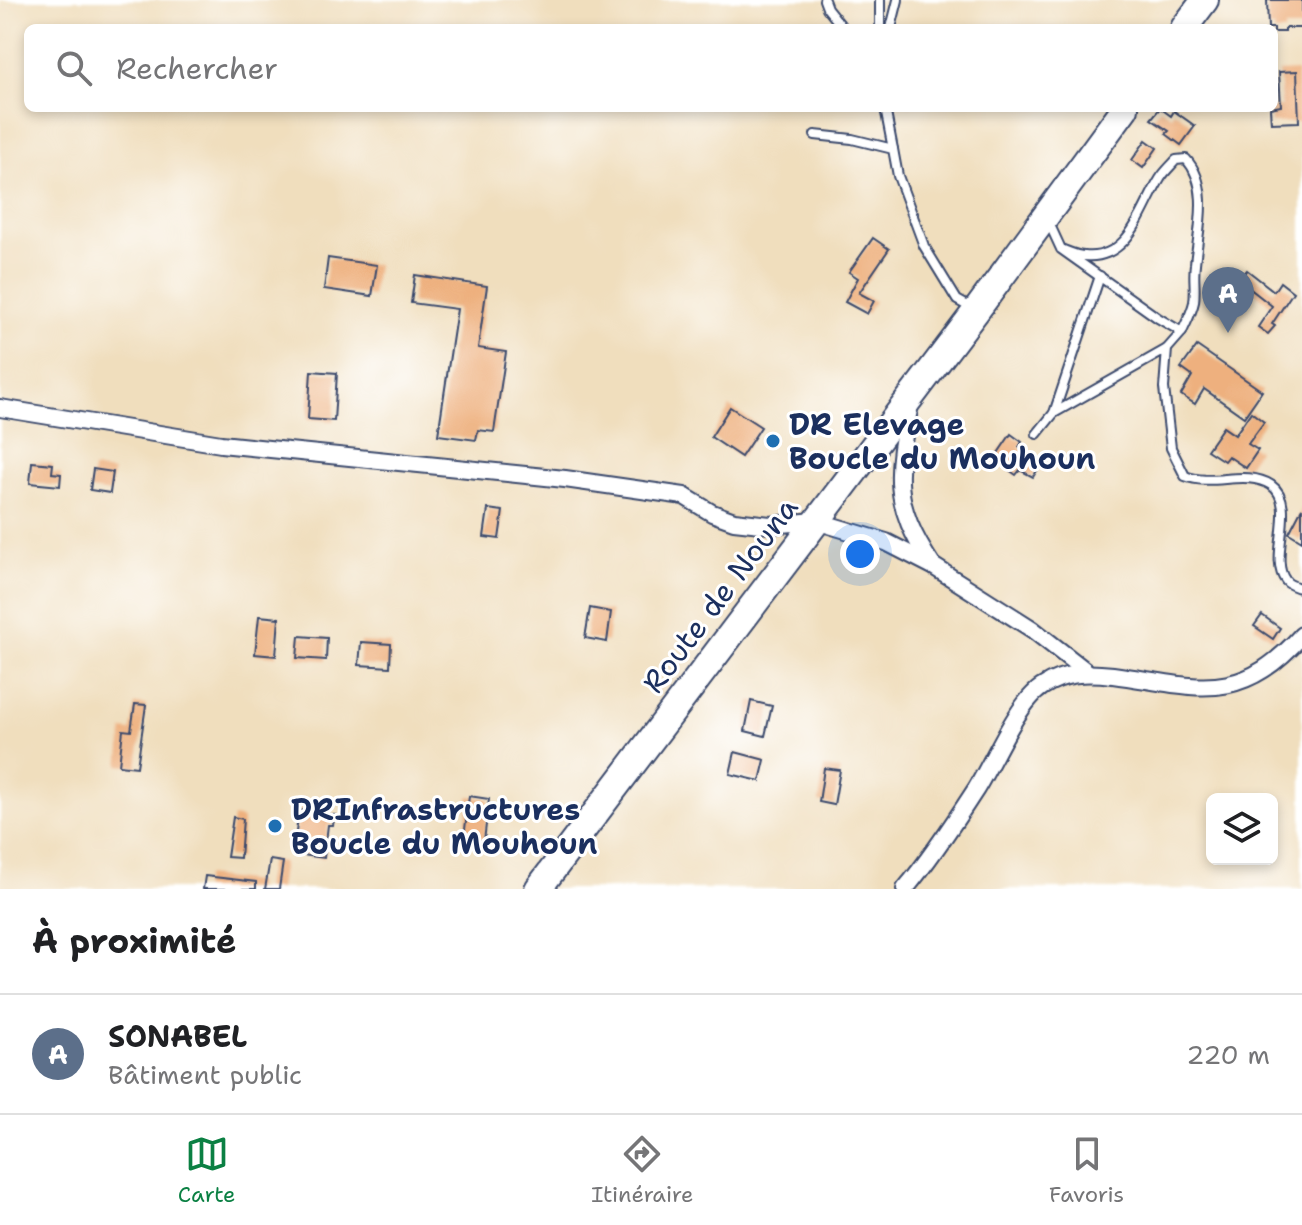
<!DOCTYPE html>
<html lang="fr">
<head>
<meta charset="utf-8">
<style>
  :root { --surface:#fff; --page:#f2f2f2; --text:#202124; --muted:#757577; --line:#e0e0e0; --accent:#0b8043 }
  body { margin:0; font-family:"Shantell Sans",sans-serif; background:var(--page); color:var(--text) }
  .controls { position:absolute; right:24px; bottom:24px; display:grid; overflow:hidden; border-radius:12px; box-shadow:0 4px 12px #0003 }
  .controls button { width:72px; height:72px; display:grid; place-items:center; padding:0; border:0; border-bottom:2px solid var(--line); background:var(--surface); color:var(--text); font:40px sans-serif }
  .you { position:absolute; left:860px; top:554px; width:28px; height:28px; margin:-20px; border:6px solid #fff; border-radius:50%; background:#1a73e8; box-shadow:0 0 0 12px #1a73e833 }
  .badge { display:grid; place-items:center; width:52px; height:52px; border-radius:50%; background:var(--accent); color:#fff; font-size:26px; font-weight:700 }
  .pin { position:absolute; translate:-50% -66px; filter:drop-shadow(0 2px 4px #0008) }
  .pin::after { content:''; position:absolute; top:42px; width:28px; height:24px; background:inherit; clip-path:polygon(0 0,100% 0,50% 100%) }
  .list { margin:0; padding:0; list-style:none }
  h2 { display:flex; justify-content:space-between; align-items:center; height:104px; margin:0; padding:0 32px; font-size:34px }
  h2 small { font-size:26px; font-weight:400; color:var(--muted) }
  .list li { display:grid; grid-template-columns:52px 1fr auto; gap:24px; align-items:center; box-sizing:border-box; height:120px; padding:0 32px; border-top:2px solid var(--line) }
  .list b { display:block; font-size:30px; white-space:nowrap }
  .list p { margin:0; font-size:26px; white-space:nowrap; color:var(--muted) }
  .list em { font-size:26px; font-style:normal; color:var(--muted) }
  .icon { flex:none; width:44px; height:44px; fill:none; stroke:currentColor; stroke-width:2; stroke-linecap:round; stroke-linejoin:round }
  .map { position:relative; flex:none; width:1302px; height:889px; overflow:hidden }
  .search { position:absolute; background:var(--surface); box-shadow:0 4px 12px #0003; left:24px; right:24px; top:24px; height:88px; display:flex; align-items:center; gap:20px; box-sizing:border-box; padding:0 28px; border-radius:12px; color:var(--muted); font-size:30px }
  .sheet { height:224px; background:var(--surface) }
  nav { display:flex; justify-content:space-around; align-items:center; box-sizing:border-box; height:112px; border-top:2px solid var(--line); background:var(--surface); font-size:22px; color:var(--muted) }
  nav a { display:grid; justify-items:center; gap:4px }
  nav .on { color:var(--accent) }
  .map>svg:first-child { display:block }
  .building { fill:#eeb07e }
  .lines { fill:none; stroke-linecap:round; stroke-linejoin:round }
  .lane-casing { stroke:#3b496c; stroke-width:12 }
  .street-casing { stroke:#3b496c; stroke-width:20 }
  .primary-casing { stroke:#3b496c; stroke-width:30 }
  .lane { stroke:#fff; stroke-width:8 }
  .street { stroke:#fff; stroke-width:16 }
  .primary { stroke:#fff; stroke-width:26 }
  .poi-dot { fill:#1f6fb2; stroke:#fff; stroke-width:3 }
  .labels { text-anchor:middle; dominant-baseline:central; stroke-width:6; stroke-linejoin:round; paint-order:stroke }
  .poi-label { font-size:30px; font-weight:bold; fill:#1b2f5e; stroke:#fff; text-anchor:start }
  .street-label { font-size:30px; fill:#1b2f5e; stroke:#fff }
</style>
</head>
<body>
<div class="map">
<svg width="1302" height="889" viewBox="0 0 1302 889">
  <rect width="100%" height="100%" fill="#fff"/>
  <filter id="ink" filterUnits="userSpaceOnUse"><feTurbulence type="fractalNoise" baseFrequency=".0125" numOctaves="2"/><feDisplacementMap in="SourceGraphic" scale="16" xChannelSelector="R" yChannelSelector="G"/><feConvolveMatrix kernelMatrix="1 2 1 2 8 2 1 2 1" color-interpolation-filters="sRGB"/></filter>
  <filter id="wash" filterUnits="userSpaceOnUse"><feTurbulence type="fractalNoise" baseFrequency=".006" numOctaves="4" result="noise"/><feDisplacementMap in="SourceGraphic" scale="32" xChannelSelector="R" yChannelSelector="G"/><feGaussianBlur stdDeviation="1.8" result="paint"/><feColorMatrix in="noise" values="0 0 0 0 0 0 0 0 0 0 0 0 0 0 0 0 0 1.4 0 .05"/><feComposite in="paint" operator="in"/></filter>
  <g filter="url(#wash)">
    <rect width="100%" height="100%" fill="#f0debd"/>
    <g id="blocks">
      <g class="building">
        <path d="M1267 0H1302V28H1285V32H1274V28H1268Z"/>
        <path d="M1297 71 1299 122 1271 123 1270 108 1281 106 1279 72Z"/>
        <path d="M1160 108 1171 116 1174 111 1195 126 1181 145 1166 134 1169 131 1151 119Z"/>
        <path d="M1146 140 1157 148 1143 168 1132 160Z"/>
        <path d="M873 238 889 249 859 293 874 301 867 314 845 302 858 278 849 272Z"/>
        <path d="M328 258 377 265 372 296 324 289Z"/>
        <path d="M1247 270 1274 291 1280 282 1293 292 1272 324 1275 326 1268 334 1258 327 1272 306 1239 280Z"/>
        <path d="M415 275 487 286 478 348 506 352 494 432 478 430 476 440 438 435 457 309 411 303Z"/>
        <path d="M1197 346 1262 391 1244 417 1204 389 1195 404 1181 395 1192 376 1181 368Z"/>
        <path d="M311 371 337 373 334 421 308 419Z"/>
        <path d="M730 407 761 427 741 457 711 437Z"/>
        <path d="M1251 412 1264 422 1248 444 1258 450 1246 468 1228 456 1224 461 1207 450 1223 427 1235 435Z"/>
        <path d="M1011 434 1022 442 1019 447 1030 455 1028 458 1040 466 1033 477 1020 470 1016 475 994 459Z"/>
        <path d="M32 462 53 464 52 473 61 474 60 486 30 483Z"/>
        <path d="M93 469 113 472 110 493 90 490Z"/>
        <path d="M1302 508V541L1289 533Z"/>
        <path d="M488 509 503 511 499 539 484 537Z"/>
        <path d="M590 608 611 612 607 642 585 638Z"/>
        <path d="M1262 615 1280 628 1273 639 1254 626Z"/>
        <path d="M259 616 279 618 276 656 255 654Z"/>
        <path d="M299 636 327 638 326 660 297 658Z"/>
        <path d="M361 642 391 644 390 667 359 665Z"/>
        <path d="M751 701 772 706 765 736 745 731Z"/>
        <path d="M135 704 146 705 137 767 119 765 123 730 131 731Z"/>
        <path d="M735 752 765 760 760 781 730 774Z"/>
        <path d="M824 768 840 770 834 805 819 802Z"/>
        <path d="M469 796 489 799 484 841 464 838Z"/>
        <path d="M299 810 335 815 333 825H328L324 858 293 854Z"/>
        <path d="M233 817 243 819 240 858 227 857Z"/>
        <path d="M270 860 283 862 279 889H265Z"/>
        <path d="M205 876 256 882V889H203Z"/>
      </g>
    </g>
  </g>
  <g filter="url(#ink)">
    <use href="#blocks" fill-opacity="0" stroke="#3b496c" stroke-width="2"/>
    <g class="lines">
      <defs>
        <g id="lane">
          <path d="M824 0 827 8 843 28"/>
          <path d="M880 0V28"/>
          <path d="M891 28 898 0"/>
          <path d="M885 108 893 149"/>
          <path d="M815 135 852 139 893 149 898 176 924 246 957 300 973 309"/>
          <path d="M1049 223 1061 249 1158 318 1182 332C1186 323 1192 312 1194 302 1196 290 1193 276 1195 264 1198 231 1211 186 1186 159L1176 160C1171 166 1164 172 1160 179 1141 209 1130 260 1085 256 1077 256 1069 252 1061 249"/>
          <path d="M1182 332 1167 349 1164 388 1171 448 1185 476C1212 487 1246 469 1271 485 1299 504 1267 559 1286 581 1289 585 1297 587 1302 589"/>
          <path d="M1054 413 1167 349"/>
          <path d="M1037 434 1054 413 1100 276"/>
        </g>
        <g id="street">
          <path d="M910 405C896 474 891 503 932 565"/>
          <path d="M0 408 221 444 565 479 684 496 712 513 734 521 770 525 816 521 886 542 933 566 1032 629 1087 672"/>
          <path d="M905 889C931 858 954 823 976 789 993 762 1017 703 1042 687 1064 672 1087 672 1113 675 1196 686 1238 707 1302 635"/>
        </g>
        <g id="primary">
          <path d="M1184 28 1205 0"/>
          <path d="M538 889 976 311 1125 108"/>
        </g>
      </defs>
      <use href="#lane" class="lane-casing"/>
      <use href="#street" class="street-casing"/>
      <use href="#primary" class="primary-casing"/>
      <use href="#lane" class="lane"/>
      <use href="#street" class="street"/>
      <use href="#primary" class="primary"/>
    </g>
  </g>
  <g class="poi-dot">
    <circle cx="773" cy="441" r="8"/>
    <circle cx="275" cy="826" r="8"/>
  </g>
  <g class="labels">
    <g class="poi-label">
      <text x="789" y="424">DR Elevage<tspan x="789" dy="34">Boucle du Mouhoun</tspan></text>
      <text x="291" y="809">DRInfrastructures<tspan x="291" dy="34">Boucle du Mouhoun</tspan></text>
    </g>
    <g class="street-label">
      <text transform="translate(720 595) rotate(-53)">Route de Nouna</text>
    </g>
  </g>
</svg>
<div class="controls">
<button><svg class="icon" aria-label="layers" viewBox="0 0 24 24"><path d="M12 4l9 5-9 5-9-5zM3 14l9 5 9-5"/></svg></button>
</div>
<div class="you"></div>
<div class="pin badge" style="left:1228px;top:333px;background:#5c6f8a">A</div>
<div class="search"><svg class="icon" aria-label="search" viewBox="0 0 24 24"><circle cx="10" cy="10" r="6"/><path d="M15 15l6 6"/></svg>Rechercher</div>
</div>
<section class="sheet">
<h2>À proximité<small></small></h2>
<ul class="list">
<li><span class="badge" style="background:#5c6f8a">A</span><div><b>SONABEL</b><p>Bâtiment public</p></div><em>220 m</em></li>
</ul>
</section>
<nav>
<a class="on"><svg class="icon" aria-label="map" viewBox="0 0 24 24"><path d="M3 6l6-2 6 2 6-2v14l-6 2-6-2-6 2zM9 4v14M15 6v14"/></svg>Carte</a>
<a><svg class="icon" aria-label="directions" viewBox="0 0 24 24"><path d="M12 3l9 9-9 9-9-9zM9 14v-3h6M13 9l2 2-2 2"/></svg>Itinéraire</a>
<a><svg class="icon" aria-label="saved" viewBox="0 0 24 24"><path d="M7 4h10v16l-5-4-5 4z"/></svg>Favoris</a>
</nav>
</body>
</html>
